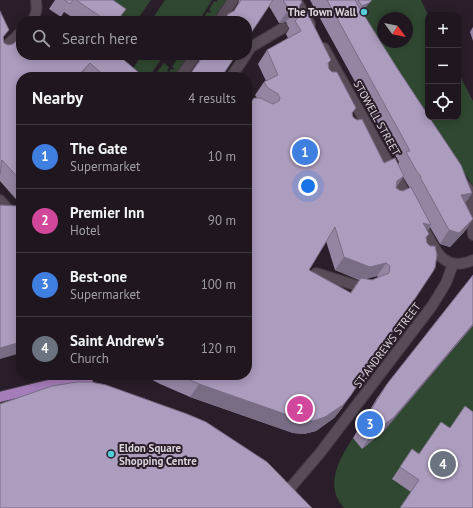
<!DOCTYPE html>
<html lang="en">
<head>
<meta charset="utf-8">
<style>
  :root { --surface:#1f161f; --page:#271f28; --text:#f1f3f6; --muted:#a19fa4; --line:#3c353d; --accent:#52ccd6 }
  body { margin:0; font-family:"PT Sans",sans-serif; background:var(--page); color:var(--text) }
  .controls { position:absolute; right:12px; top:12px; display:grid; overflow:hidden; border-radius:8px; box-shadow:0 2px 10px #0003 }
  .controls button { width:36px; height:36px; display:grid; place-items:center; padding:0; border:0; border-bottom:1px solid var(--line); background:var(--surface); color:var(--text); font:20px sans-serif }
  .compass { position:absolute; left:377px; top:12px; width:36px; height:36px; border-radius:50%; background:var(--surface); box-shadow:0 2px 10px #0003; rotate:123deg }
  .you { position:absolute; left:308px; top:186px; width:14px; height:14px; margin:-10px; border:3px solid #fff; border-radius:50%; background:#1a73e8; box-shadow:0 0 0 6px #1a73e833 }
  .badge { display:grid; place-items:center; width:26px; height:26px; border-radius:50%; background:var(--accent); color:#fff; font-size:13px; font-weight:700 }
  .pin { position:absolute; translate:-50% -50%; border:2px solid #fff; box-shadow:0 1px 4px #0006 }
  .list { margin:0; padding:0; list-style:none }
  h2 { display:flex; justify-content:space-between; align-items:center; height:52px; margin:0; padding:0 16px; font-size:17px }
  h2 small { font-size:13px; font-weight:400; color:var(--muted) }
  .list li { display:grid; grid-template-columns:26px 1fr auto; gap:12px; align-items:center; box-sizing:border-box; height:64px; padding:0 16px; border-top:1px solid var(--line) }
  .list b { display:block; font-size:15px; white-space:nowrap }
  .list p { margin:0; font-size:13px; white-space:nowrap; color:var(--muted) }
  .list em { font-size:13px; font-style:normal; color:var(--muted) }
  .icon { flex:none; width:22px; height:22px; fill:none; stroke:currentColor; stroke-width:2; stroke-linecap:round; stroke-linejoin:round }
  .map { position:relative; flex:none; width:473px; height:508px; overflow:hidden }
  .search { position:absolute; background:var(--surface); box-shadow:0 2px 10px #0003; left:16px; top:16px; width:236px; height:44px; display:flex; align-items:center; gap:10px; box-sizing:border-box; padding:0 14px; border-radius:16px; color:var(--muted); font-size:15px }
  .panel { position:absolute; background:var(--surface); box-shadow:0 2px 10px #0003; left:16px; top:72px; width:236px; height:308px; border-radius:16px }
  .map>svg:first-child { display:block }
  .green { fill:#304831; fill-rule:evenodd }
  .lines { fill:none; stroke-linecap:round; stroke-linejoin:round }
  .minor-casing { stroke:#423942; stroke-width:12 }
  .major-casing { stroke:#423942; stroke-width:12 }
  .minor { stroke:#584c58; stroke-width:10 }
  .major { stroke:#a57dba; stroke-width:10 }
  .wall { fill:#9486a3; fill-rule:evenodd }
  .shaded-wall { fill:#786d85 }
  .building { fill:#ac9cbe; stroke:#786d85; fill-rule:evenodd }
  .poi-dot { fill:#52ccd6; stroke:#291e29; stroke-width:1.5 }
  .labels { text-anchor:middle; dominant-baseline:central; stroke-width:4; stroke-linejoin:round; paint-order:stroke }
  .poi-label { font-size:11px; font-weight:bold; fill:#dcd5dc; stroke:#291e29; text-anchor:end }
  .street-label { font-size:11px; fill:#dcd5dc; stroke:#291e29 }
</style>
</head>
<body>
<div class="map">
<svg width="473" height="508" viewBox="0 0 473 508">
  <rect width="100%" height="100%" fill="#291e29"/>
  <g class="green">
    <path d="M91 0H151L136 21H132L124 16 121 21H118L119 19Z"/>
    <path d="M165 0H212L199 21H167L163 18 161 21H151Z"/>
    <path d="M217 0H226L213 21H205L203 20 207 12 210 13 211 11 209 10 214 1 217 2Z"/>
    <path d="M371 0H421L428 15V117H458V72L473 101V186L454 157 418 108 361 10 368 6ZM383 18H407V42H383Z"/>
    <path d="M142 55H164L149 77H127Z"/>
    <path d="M180 55H191L175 77H153L164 63 169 67 167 71 169 72 171 69 173 70 174 68 172 67Z"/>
    <path d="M473 326V496L469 508H344C324 486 339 459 353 438L362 448 384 431Z"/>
  </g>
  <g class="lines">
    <defs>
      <g id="minor">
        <path d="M296 0 310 24"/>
        <path d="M32 21C37 14 37 8 36 0"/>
        <path d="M219 21 233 0"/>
        <path d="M324 48 410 202"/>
        <path d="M0 52 21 32"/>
        <path d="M247 53 251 47 283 28"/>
        <path d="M180 77 196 55"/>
        <path d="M231 77 246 55"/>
        <path d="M466 186 469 190 473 235"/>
        <path d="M0 200 14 216 21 228"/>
        <path d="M422 225C434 247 442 274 473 260"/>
        <path d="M316 273 361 287 367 285"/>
        <path d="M291 487 320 453 432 306 446 283 453 264"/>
      </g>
      <path id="major" d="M0 397 65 381 88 383"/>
    </defs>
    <use href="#minor" class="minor-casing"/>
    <use href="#major" class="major-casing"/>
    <use href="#minor" class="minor"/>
    <use href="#major" class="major"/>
  </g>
  <g class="wall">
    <path d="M55 0H113L117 21H78L64 12 61 17 49 9Z"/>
    <path d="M239 0H301L299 6V11L328 64 329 69 352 113 353 117 384 163 398 164 399 162 310 0H372L366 7 360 10 472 193 465 203 473 219 464 232 450 247 440 244 430 227 427 231 429 234 426 238 342 408 334 418 316 431 304 434 293 433 190 397 160 384 143 375H247V108L254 98H257L255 95 264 82 266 81 258 64 267 50 288 38 286 34 289 29V28L286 22 279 23 269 6 233 12 238 4ZM403 177 408 185 410 188 403 191 399 190 396 187ZM326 241 335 270 359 280 350 293 309 270ZM377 276 378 277 372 280 366 279Z"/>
    <path d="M0 11 4 43 8 45 60 60 64 55 144 77H81L80 76V77H21V205L0 181Z"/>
    <path d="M473 27V41L470 32Z"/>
    <path d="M202 55H236L222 77H188L201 58Z"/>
    <path d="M387 384 384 431 362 449 353 438 377 398Z"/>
    <path d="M441 422 473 508H400L411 492 392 479 412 449 419 454Z"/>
  </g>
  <g class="shaded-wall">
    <path d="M372 0 366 7 359 10 362 6Z"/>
    <path d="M289 9H295L286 22 279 23Z"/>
    <path d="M90 63 80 77H77Z"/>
    <path d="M404 176 395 189 397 181Z"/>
    <path d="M472 193 463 206 461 195Z"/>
    <path d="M473 219 464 232 450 247 440 244 449 230Z"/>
    <path d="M423 223 431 225 422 239Z"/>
    <path d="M344 257 386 263 377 276 361 280 335 270Z"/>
    <path d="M473 324V326L384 431 362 449 371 435Z"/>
    <path d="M21 342V353L0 359V348Z"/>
    <path d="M199 384 351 395 342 408 334 418 316 431 304 434 293 433 190 397Z"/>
  </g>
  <g class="building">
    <path d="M64 0H73L70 4Z"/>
    <path d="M76 0H113L126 9 117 21H96L101 17Z"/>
    <path d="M241 0H273L247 39V21H224L228 14 234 11Z"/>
    <path d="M283 0H301L302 2 300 5 299 11 302 14H308L331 60 328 63 329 69 332 72H337L356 108 352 113 353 117 357 120 362 119 384 163 395 158 404 176 397 181 396 188 399 190 403 191 411 187 431 225 423 223 429 234 426 237 427 243 430 246H435L437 255 435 268 432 273 351 395 343 405 325 417 313 421 302 420 199 384 179 375H247V108L254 98H260L273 104 279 101 280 98 278 94 268 88 264 82 278 75 267 50 301 31 295 21 298 18 299 14 295 9H289ZM335 227 344 257 370 267 386 263 390 266 389 273 372 280 361 278 351 293 309 270Z"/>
    <path d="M327 0H355L359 7 397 68 428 115V117H429L461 165 472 193 461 195 473 219 459 233 449 230 421 179 420 175 417 172 406 152 410 151Z"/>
    <path d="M358 0H372L369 3 362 6Z"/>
    <path d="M0 11 9 30 3 37 4 43 8 45 13 44 21 37V55H57L60 60 64 55H118L144 77H106L90 63 77 77H21V181L2 160 0 174Z"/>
    <path d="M204 55H236L222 76 216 72 213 77H188Z"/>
    <path d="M0 205 17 206 21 212V342L0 348Z"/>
    <path d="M473 275V324L394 417 371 435 362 424 387 384Z"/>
    <path d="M77 382H91L106 385 187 414 206 422 267 462 312 508H0V404L52 386Z"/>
    <path d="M465 406 473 412V508H400L419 480 400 467 412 449 419 454 441 422 450 428Z"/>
  </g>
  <g class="poi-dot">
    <circle cx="364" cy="12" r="4"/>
    <circle cx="111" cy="454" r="4"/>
  </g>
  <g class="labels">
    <g class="poi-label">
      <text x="356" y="12">The Town Wall</text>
      <text x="119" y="448" text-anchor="start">Eldon Square<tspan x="119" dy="13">Shopping Centre</tspan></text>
    </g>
    <g class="street-label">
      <text transform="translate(377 118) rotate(61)">STOWELL STREET</text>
      <text transform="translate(387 345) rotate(-53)">ST. ANDREWS STREET</text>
    </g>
  </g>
</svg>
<div class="controls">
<button>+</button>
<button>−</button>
<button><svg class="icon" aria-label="locate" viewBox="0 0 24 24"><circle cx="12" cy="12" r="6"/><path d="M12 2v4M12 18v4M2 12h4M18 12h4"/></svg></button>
</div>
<svg class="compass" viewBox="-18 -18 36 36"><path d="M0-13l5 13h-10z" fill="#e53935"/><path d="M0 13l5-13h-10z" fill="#a19fa4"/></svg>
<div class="you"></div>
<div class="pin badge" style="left:305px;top:152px;background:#3f7fe0">1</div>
<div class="pin badge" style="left:300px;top:409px;background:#d1479c">2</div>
<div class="pin badge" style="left:370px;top:424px;background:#3f7fe0">3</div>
<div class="pin badge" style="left:443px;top:464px;background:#6b7280">4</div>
<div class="search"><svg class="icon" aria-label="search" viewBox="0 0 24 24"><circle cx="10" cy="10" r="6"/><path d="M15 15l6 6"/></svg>Search here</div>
<section class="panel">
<h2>Nearby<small>4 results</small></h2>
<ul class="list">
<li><span class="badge" style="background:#3f7fe0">1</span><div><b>The Gate</b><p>Supermarket</p></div><em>10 m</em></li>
<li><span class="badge" style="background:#d1479c">2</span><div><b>Premier Inn</b><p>Hotel</p></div><em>90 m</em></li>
<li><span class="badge" style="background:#3f7fe0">3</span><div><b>Best-one</b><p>Supermarket</p></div><em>100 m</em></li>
<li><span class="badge" style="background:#6b7280">4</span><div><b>Saint Andrew's</b><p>Church</p></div><em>120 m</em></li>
</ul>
</section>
</div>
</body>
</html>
